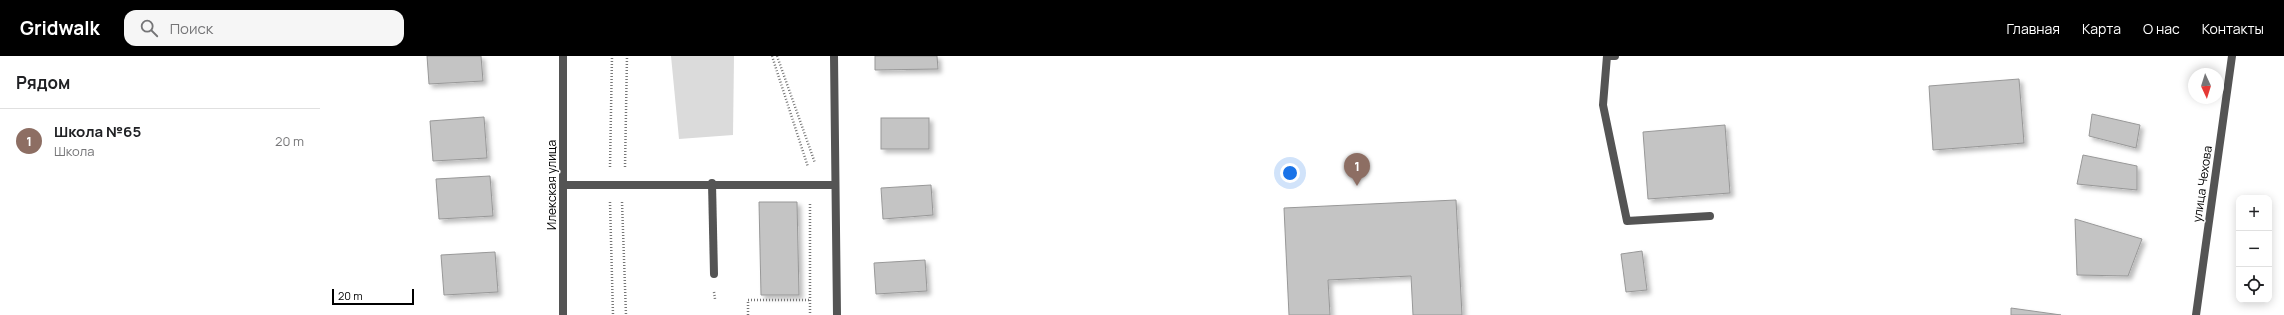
<!DOCTYPE html>
<html lang="ru">
<head>
<meta charset="utf-8">
<style>
  :root { --surface:#fff; --page:#f6f6f6; --text:#202124; --muted:#757577; --line:#e0e0e0; --accent:#000 }
  body { margin:0; font-family:Manrope,sans-serif; background:var(--page); color:var(--text) }
  .controls { position:absolute; right:12px; bottom:12px; display:grid; overflow:hidden; border-radius:8px; box-shadow:0 2px 10px #0003 }
  .controls button { width:36px; height:36px; display:grid; place-items:center; padding:0; border:0; border-bottom:1px solid var(--line); background:var(--surface); color:var(--text); font:20px sans-serif }
  .compass { position:absolute; left:1868px; top:12px; width:36px; height:36px; border-radius:50%; background:var(--surface); box-shadow:0 2px 10px #0003; rotate:176deg }
  .scale { position:absolute; left:12px; bottom:10px; width:82px; box-sizing:border-box; padding-left:4px; border:2px solid #000; border-top:0; font-size:11px; line-height:14px; white-space:nowrap; color:#000; -webkit-text-stroke:3px #fff; paint-order:stroke }
  .you { position:absolute; left:970px; top:117px; width:14px; height:14px; margin:-10px; border:3px solid #fff; border-radius:50%; background:#1a73e8; box-shadow:0 0 0 6px #1a73e833 }
  .badge { display:grid; place-items:center; width:26px; height:26px; border-radius:50%; background:var(--accent); color:#fff; font-size:13px; font-weight:700 }
  .pin { position:absolute; translate:-50% -33px; filter:drop-shadow(0 1px 2px #0008) }
  .pin::after { content:''; position:absolute; top:21px; width:14px; height:12px; background:inherit; clip-path:polygon(0 0,100% 0,50% 100%) }
  .list { margin:0; padding:0; list-style:none }
  h2 { display:flex; justify-content:space-between; align-items:center; height:52px; margin:0; padding:0 16px; font-size:17px }
  h2 small { font-size:13px; font-weight:400; color:var(--muted) }
  .list li { display:grid; grid-template-columns:26px 1fr auto; gap:12px; align-items:center; box-sizing:border-box; height:64px; padding:0 16px; border-top:1px solid var(--line) }
  .list b { display:block; font-size:15px; white-space:nowrap }
  .list p { margin:0; font-size:13px; white-space:nowrap; color:var(--muted) }
  .list em { font-size:13px; font-style:normal; color:var(--muted) }
  .icon { flex:none; width:22px; height:22px; fill:none; stroke:currentColor; stroke-width:2; stroke-linecap:round; stroke-linejoin:round }
  .map { position:relative; flex:none; width:1964px; height:259px; overflow:hidden }
  header { display:flex; align-items:center; gap:24px; box-sizing:border-box; height:56px; padding:0 20px; background:var(--accent); color:#fff }
  header strong { font-size:19px }
  nav { display:flex; gap:22px; margin-inline-start:auto; font-size:14px }
  .search { width:280px; height:36px; background:var(--page); display:flex; align-items:center; gap:10px; box-sizing:border-box; padding:0 14px; border-radius:12px; color:var(--muted); font-size:15px }
  main { display:flex }
  aside { flex:1; background:var(--surface) }
  .map>svg:first-child { display:block }
  .green { fill:#dbdbdb }
  .building { fill:#c4c4c4; stroke:#989898; filter:url(#shadow) }
  .lines { fill:none; stroke-linecap:round; stroke-linejoin:round }
  .path { stroke:#767676; stroke-width:2.5; stroke-dasharray:1 2; stroke-linecap:butt }
  .service { stroke:#545454; stroke-width:8 }
  .minor { stroke:#545454; stroke-width:8 }
  .tertiary { stroke:#545454; stroke-width:8 }
  .labels { text-anchor:middle; dominant-baseline:central; stroke-width:3; stroke-linejoin:round; paint-order:stroke }
  .street-label { font-size:12px; fill:#000; stroke:#fff }
</style>
</head>
<body>
<header>
<strong>Gridwalk</strong>
<div class="search"><svg class="icon" aria-label="search" viewBox="0 0 24 24"><circle cx="10" cy="10" r="6"/><path d="M15 15l6 6"/></svg>Поиск</div>
<nav><a>Главная</a><a>Карта</a><a>О нас</a><a>Контакты</a></nav>
</header>
<main>
<aside>
<h2>Рядом<small></small></h2>
<ul class="list">
<li><span class="badge" style="background:#8d6e63">1</span><div><b>Школа №65</b><p>Школа</p></div><em>20 m</em></li>
</ul>
</aside>
<div class="map">
<svg width="1964" height="259" viewBox="0 0 1964 259">
  <defs>
    <filter id="shadow"><feDropShadow dx="3.5" dy="3.5" stdDeviation="2" flood-color="#0004"/></filter>
  </defs>
  <rect width="100%" height="100%" fill="#fff"/>
  <path class="green" d="M351 0H414L413 79 359 83Z"/>
  <g class="building">
    <path d="M107 0H161L163 25 109 28Z"/>
    <path d="M555 0H617L618 13 555 14Z"/>
    <path d="M1699 23 1704 87 1613 94 1609 30Z"/>
    <path d="M1772 58 1820 69 1816 92 1769 80Z"/>
    <path d="M164 61 167 102 113 105 110 65Z"/>
    <rect x="561" y="62" width="48" height="31"/>
    <path d="M1405 69 1410 137 1328 143 1323 76Z"/>
    <path d="M1763 99 1817 110V134L1757 128Z"/>
    <path d="M170 120 173 160 119 163 116 123Z"/>
    <path d="M611 129 613 159 563 163 561 132Z"/>
    <path d="M1136 144 1142 259H1093L1091 220 1008 224 1010 259H969L964 152Z"/>
    <path d="M439 146H477L479 239H441Z"/>
    <path d="M1755 163 1822 183 1808 220 1757 219Z"/>
    <path d="M1322 195 1327 234 1306 236 1301 198Z"/>
    <path d="M175 196 178 236 124 239 121 199Z"/>
    <path d="M605 204 607 235 556 238 554 207Z"/>
    <path d="M1691 252 1741 259H1691Z"/>
  </g>
  <g class="lines">
    <g class="path">
      <path d="M452 0 488 111"/>
      <path d="M457 0 495 107"/>
      <path d="M290 111 292 0"/>
      <path d="M305 111 307 0"/>
      <path d="M290 146 293 259"/>
      <path d="M302 146 306 259"/>
      <path d="M490 148V259"/>
      <path d="M394 236 395 243"/>
      <path d="M428 259V244H490"/>
    </g>
    <g class="service">
      <path d="M514 0 517 259"/>
      <path d="M1287 0 1283 49 1307 165 1390 160"/>
      <path d="M1287 0H1295"/>
      <path d="M392 127 394 218"/>
      <path d="M243 129H515"/>
    </g>
    <path class="minor" d="M1876 259 1912 0"/>
    <path class="tertiary" d="M243 259V0"/>
  </g>
  <g class="labels">
    <g class="street-label">
      <text transform="translate(1882 128) rotate(-82)">улица Чехова</text>
      <text transform="translate(231 129) rotate(-90)">Илекская улица</text>
    </g>
  </g>
</svg>
<div class="controls">
<button>+</button>
<button>−</button>
<button><svg class="icon" aria-label="locate" viewBox="0 0 24 24"><circle cx="12" cy="12" r="6"/><path d="M12 2v4M12 18v4M2 12h4M18 12h4"/></svg></button>
</div>
<svg class="compass" viewBox="-18 -18 36 36"><path d="M0-13l5 13h-10z" fill="#e53935"/><path d="M0 13l5-13h-10z" fill="#757577"/></svg>
<div class="scale">20 m</div>
<div class="you"></div>
<div class="pin badge" style="left:1037px;top:130px;background:#8d6e63">1</div>
</div>
</main>
</body>
</html>
